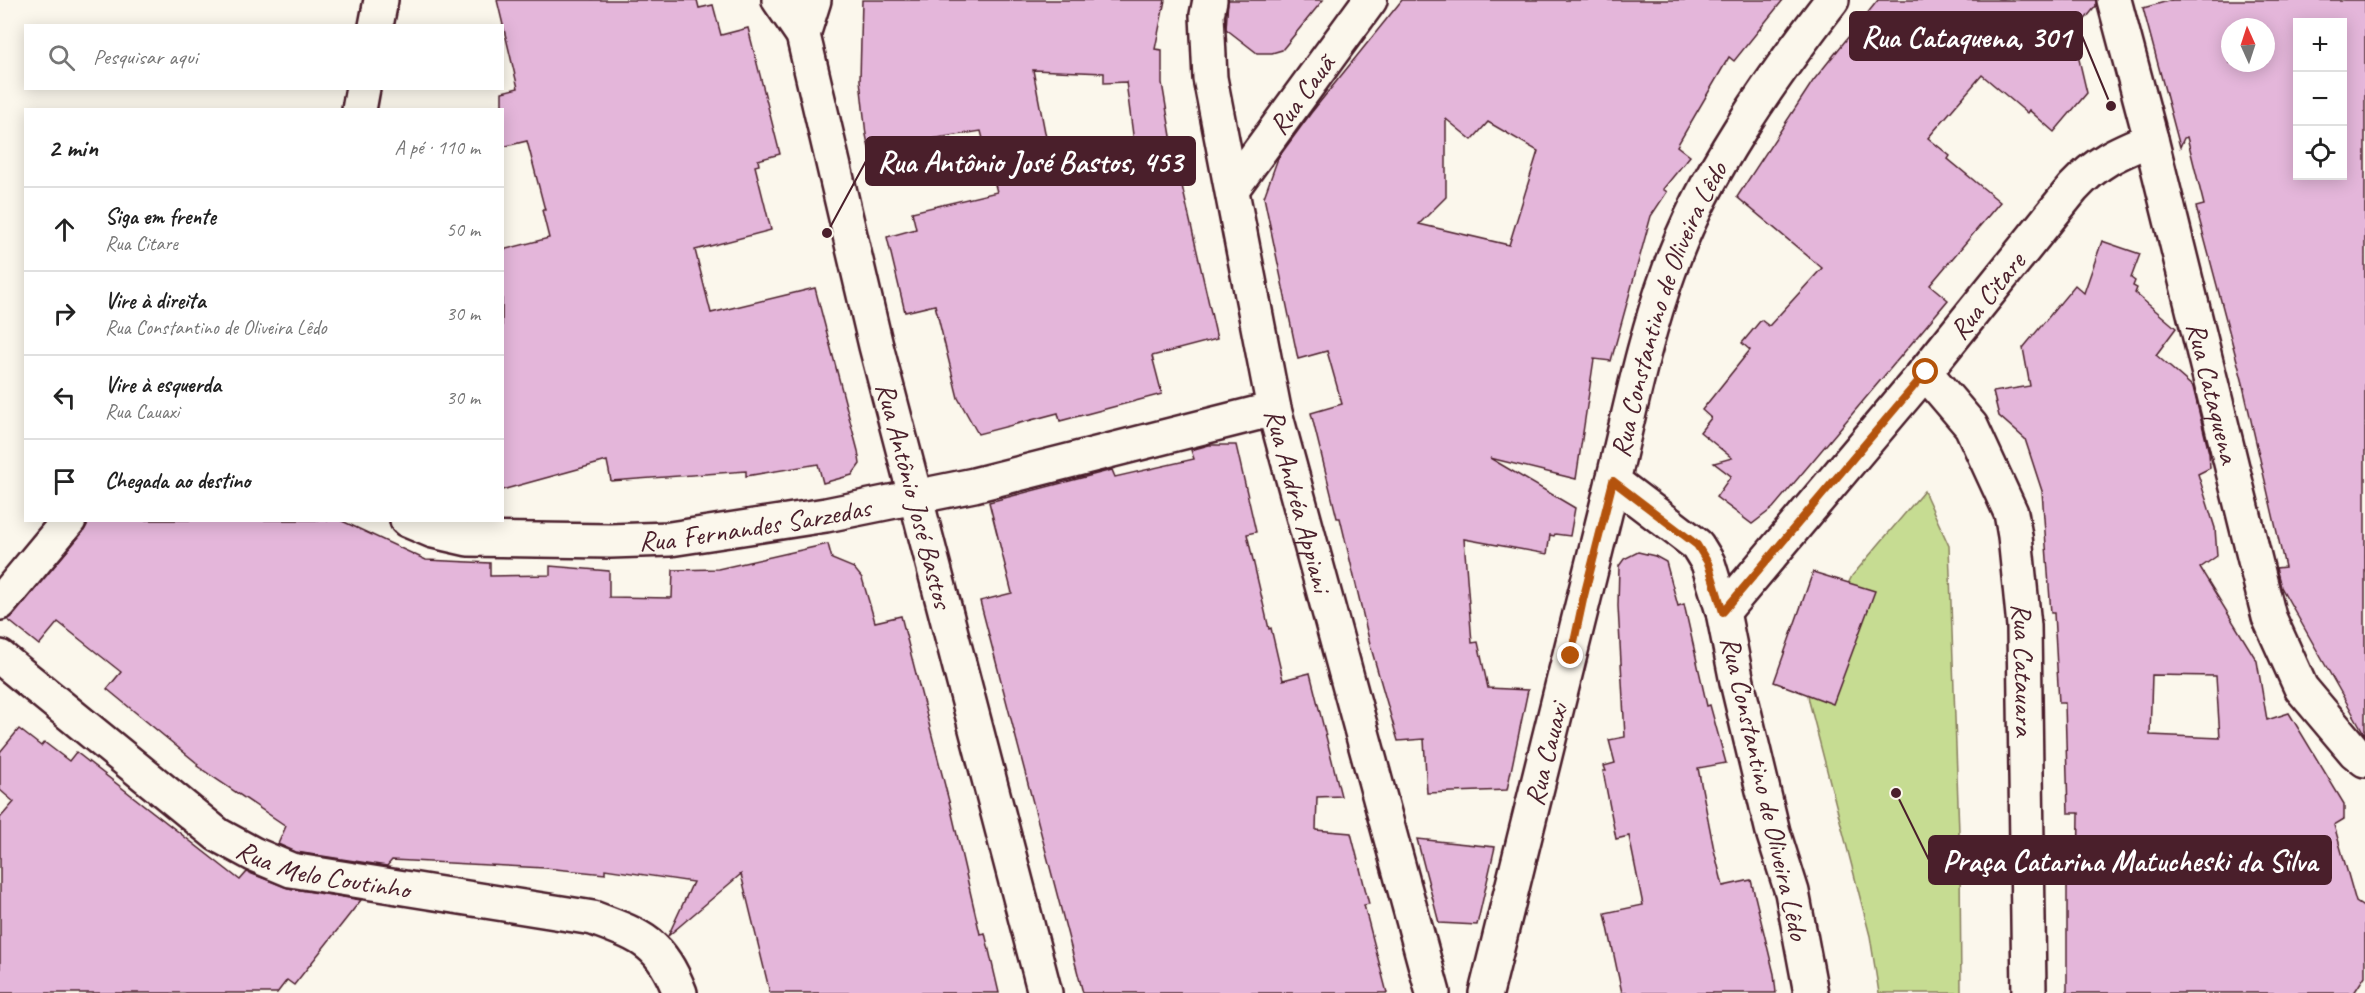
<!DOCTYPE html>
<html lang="pt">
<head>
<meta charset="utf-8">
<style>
  :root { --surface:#fff; --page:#f2f2f2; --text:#222; --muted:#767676; --line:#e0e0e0 }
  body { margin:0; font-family:Caveat,sans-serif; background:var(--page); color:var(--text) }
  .controls { position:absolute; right:18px; top:18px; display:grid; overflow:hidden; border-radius:0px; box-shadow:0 3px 15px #0003 }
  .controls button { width:54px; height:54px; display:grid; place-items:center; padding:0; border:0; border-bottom:2px solid var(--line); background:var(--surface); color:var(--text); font:30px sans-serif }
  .compass { position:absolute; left:2221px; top:18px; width:54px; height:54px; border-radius:50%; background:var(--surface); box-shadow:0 3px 15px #0003; rotate:357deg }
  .stop { position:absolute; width:18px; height:18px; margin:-14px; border:4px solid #b45309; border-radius:50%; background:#fff }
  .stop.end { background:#b45309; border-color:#fff; box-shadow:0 2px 6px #0008 }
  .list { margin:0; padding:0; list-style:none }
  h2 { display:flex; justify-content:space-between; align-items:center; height:78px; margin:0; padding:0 24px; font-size:26px }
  h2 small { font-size:20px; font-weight:400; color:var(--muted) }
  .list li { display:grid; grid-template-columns:39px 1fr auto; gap:18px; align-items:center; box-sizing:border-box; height:84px; padding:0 24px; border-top:2px solid var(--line) }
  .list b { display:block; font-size:22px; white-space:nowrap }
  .list p { margin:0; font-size:20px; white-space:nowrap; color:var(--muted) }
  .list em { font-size:20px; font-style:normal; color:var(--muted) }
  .icon { flex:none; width:33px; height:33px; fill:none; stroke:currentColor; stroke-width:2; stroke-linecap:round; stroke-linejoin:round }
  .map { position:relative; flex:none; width:2365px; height:993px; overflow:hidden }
  .search { position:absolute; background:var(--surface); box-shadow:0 3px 15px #0003; left:24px; top:24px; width:480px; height:66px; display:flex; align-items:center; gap:15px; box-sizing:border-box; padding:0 21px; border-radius:0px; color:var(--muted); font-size:22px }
  .panel { position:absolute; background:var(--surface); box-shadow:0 3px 15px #0003; left:24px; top:108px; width:480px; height:414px; border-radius:0px }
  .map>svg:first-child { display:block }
  .green { fill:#c6dc92; stroke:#887e5e; stroke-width:1.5 }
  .building { fill:#e4b6da; stroke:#4a1f2b; stroke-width:1.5; fill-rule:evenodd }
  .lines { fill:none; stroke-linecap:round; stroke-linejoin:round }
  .minor-casing { stroke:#4a1f2b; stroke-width:38 }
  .tertiary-casing { stroke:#4a1f2b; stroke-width:38 }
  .minor { stroke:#fbf7ec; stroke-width:33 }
  .tertiary { stroke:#fbf7ec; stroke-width:33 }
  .route { stroke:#b45309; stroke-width:8 }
  .labels { text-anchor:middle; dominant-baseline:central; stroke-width:4.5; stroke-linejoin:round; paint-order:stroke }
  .street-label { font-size:28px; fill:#4a1f2b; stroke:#fbf7ec }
  .leader { fill:none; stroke:#4a1f2b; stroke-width:2 }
  .callout-dot { fill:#4a1f2b; stroke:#fbf7ec; stroke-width:2 }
  .callout { fill:#4a1f2b; stroke:#4a1f2b; stroke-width:2 }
  .callout-label { font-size:30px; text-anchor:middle; font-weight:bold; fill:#fff }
</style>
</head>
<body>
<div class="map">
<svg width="2365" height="993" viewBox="0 0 2365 993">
  <rect width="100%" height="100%" fill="#fbf7ec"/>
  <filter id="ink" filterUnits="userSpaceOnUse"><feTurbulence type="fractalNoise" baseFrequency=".0167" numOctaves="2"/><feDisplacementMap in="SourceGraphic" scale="12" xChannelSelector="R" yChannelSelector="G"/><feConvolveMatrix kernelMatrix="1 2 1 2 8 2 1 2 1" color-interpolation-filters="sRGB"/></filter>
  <g filter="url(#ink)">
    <path class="green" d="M1924 491 1949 546 1960 861 1961 993H1879L1870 936 1809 701 1808 694 1846 588 1852 576Z"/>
    <g class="building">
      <path d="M497 0H697L699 8 713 5 721 35 748 28 780 154 758 160 759 165 755 166 771 230 695 250 711 313 815 288 858 451 860 464 852 475 823 483 818 464 746 476V471L611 481 607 461 502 490V250L549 238 542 210H545L527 141 502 147V92L518 88Z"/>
      <path d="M862 0H1165L1155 49 1162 50V83L1172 142 1217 339 1152 356 1162 394 1060 421 1058 413 978 434 958 398 935 305 905 312 887 237 916 229 912 212 997 192 981 131 906 143 909 168 875 176 866 135 860 80ZM1033 70 1104 73V83L1126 82 1135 150 1080 164 1074 142 1048 148Z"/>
      <path d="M1228 0H1323L1282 50 1272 53H1257L1226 29Z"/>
      <path d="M1402 0H1783L1734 61 1729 57 1677 146 1690 156 1663 189 1667 192 1651 216 1611 361 1594 359 1576 479 1490 458 1575 508 1570 536 1555 534 1554 536 1550 535 1547 554 1464 539 1472 643 1478 642 1488 688 1528 690 1507 790 1427 793 1424 739 1398 741 1371 648 1340 518H1337L1311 413 1342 404 1327 351 1298 359 1264 197 1278 158 1311 113ZM1446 119 1472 140 1488 122 1538 151 1509 245 1419 224 1446 197Z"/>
      <path d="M1878 0H2096V6L2073 34 2087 93 2054 132 2029 110 2027 113 1982 75 1928 138 1950 156 1948 159 2000 202 1930 285 1948 300 1773 508 1752 524 1716 497 1731 476 1714 463 1732 458 1700 432 1711 418 1702 410 1750 350 1742 343 1761 320 1769 326 1822 268 1737 197 1813 81Z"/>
      <path d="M2172 0H2365V735L2281 587 2276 568 2285 567 2243 386 2244 387 2196 207 2204 205 2187 137 2184 138 2180 147 2143 8ZM2298 22H2343V176H2298ZM2230 27H2266V63H2230Z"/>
      <path d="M2102 241 2140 254 2131 278 2135 281 2133 286 2137 288 2135 293 2176 328 2156 355 2193 387 2209 453 2210 468 2198 474 2215 528 2217 556 2200 568 2257 661 2267 720 2289 713 2344 804V819L2334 825 2356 902 2365 908V976L2354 993H2067V884L2078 885 2079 813H2068L2065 703H2059L2054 613H2051L2042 491 2025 439 1999 416 1993 392 2030 386 2023 348 2075 285 2084 293ZM2152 675 2216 676 2220 738 2150 735Z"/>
      <path d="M1209 445H1236L1256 532 1247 534 1269 629 1271 628 1283 680 1310 673 1341 796 1317 797 1316 830 1351 833 1369 904 1364 905 1387 993H1083L980 601 1012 593 989 502 1112 470 1115 477 1194 459 1191 450Z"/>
      <path d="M90 520H340L426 560 490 563V576L550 575V566L609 571V597L672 598 673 570 718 569 828 544 832 559 854 568 862 578 875 622 901 616 950 805 980 934 985 933 999 993H770L741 874 668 936 693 882 605 869V874L545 868 392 860 387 866 296 852 278 844 286 826 197 766 198 764 107 689 121 672 58 622 39 645 8 620 83 532Z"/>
      <path d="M1638 552 1655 556 1666 562 1678 606 1684 604 1707 706 1710 705 1726 763 1698 768 1714 850 1723 886 1751 880 1774 974 1776 993H1622L1605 913 1643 905 1629 836 1616 839 1603 771H1606L1604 766 1615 763 1609 740 1625 737 1618 606 1619 566 1624 559Z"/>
      <path d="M1813 572 1875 591 1833 704 1774 682Z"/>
      <path d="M19 729 41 746 44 742 69 761 76 752 240 880 247 872 288 888 361 900 294 985 287 980 277 993H0V818L14 802 0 790V752Z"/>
      <path d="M1417 839 1495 847 1477 925 1439 923Z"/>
    </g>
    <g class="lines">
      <defs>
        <g id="minor">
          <path id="s1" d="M779 0 803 35 876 346 1045 993"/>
          <path id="s2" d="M1210 0 1207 15 1210 78 1274 409 1433 993"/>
          <path id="s3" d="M2114 0 2151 139 2269 617 2301 688 2355 752 2365 760"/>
          <path d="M376 26 381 0"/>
          <path d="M803 35 814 0"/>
          <path d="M359 110 363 88"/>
          <path id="s4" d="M1232 189 1370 0"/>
          <path id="s5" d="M1925 372 1971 426 2011 513 2015 536 2024 626 2029 993"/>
          <path id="s6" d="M407 520 433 531 468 539 610 541 670 539 826 515 974 485 1274 409"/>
          <path d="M0 603 69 520"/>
          <path id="s7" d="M1723 612 1925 372 2073 188C2098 161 2117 153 2151 139"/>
          <path id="s8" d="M0 657 218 835 253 854 291 870 593 918C641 936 661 942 680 993"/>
          <path id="s9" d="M1486 993 1613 481"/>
        </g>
        <g id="tertiary">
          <path id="s10" d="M1811 993 1792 892 1773 832 1737 682 1723 612 1708 563 1697 545 1613 481C1630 411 1644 339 1669 271 1702 176 1771 79 1832 0"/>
        </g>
      </defs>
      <use href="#minor" class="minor-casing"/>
      <use href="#tertiary" class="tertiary-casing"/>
      <use href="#minor" class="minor"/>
      <use href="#tertiary" class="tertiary"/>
    </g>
  </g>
  <g class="lines" filter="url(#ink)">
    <path class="route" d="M1571 656 1583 600 1613 481 1697 545 1708 563 1723 612 1926 372"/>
  </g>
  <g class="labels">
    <g class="street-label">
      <text stroke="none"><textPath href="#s4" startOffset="117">Rua Cauã</textPath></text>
      <text stroke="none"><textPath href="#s7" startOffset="412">Rua Citare</textPath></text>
      <text stroke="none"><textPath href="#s10" startOffset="750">Rua Constantino de Oliveira Lêdo</textPath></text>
      <text stroke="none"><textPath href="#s3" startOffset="405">Rua Cataquena</textPath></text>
      <text stroke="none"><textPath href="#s1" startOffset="516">Rua Antônio José Bastos</textPath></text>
      <text stroke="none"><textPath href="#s2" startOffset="510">Rua Andréa Appiani</textPath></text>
      <text stroke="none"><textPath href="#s6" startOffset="352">Rua Fernandes Sarzedas</textPath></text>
      <text stroke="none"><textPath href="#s5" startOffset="324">Rua Catauara</textPath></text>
      <text stroke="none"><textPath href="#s9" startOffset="246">Rua Cauaxi</textPath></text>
      <text transform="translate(1765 788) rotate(77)">Rua Constantino de Oliveira Lêdo</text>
      <text stroke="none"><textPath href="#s8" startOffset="394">Rua Melo Coutinho</textPath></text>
    </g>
  </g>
  <path class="leader" d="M2111 106L2082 36M827 233L866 161M1896 793L1929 860"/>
  <g class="callout-dot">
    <circle cx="2111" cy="106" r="6"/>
    <circle cx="827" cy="233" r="6"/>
    <circle cx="1896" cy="793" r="6"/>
  </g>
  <g class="callout">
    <rect x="1850" y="12" width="232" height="48" rx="6"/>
    <rect x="866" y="137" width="329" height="48" rx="6"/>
    <rect x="1929" y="836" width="402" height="48" rx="6"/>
  </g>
  <g class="callout-label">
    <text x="1966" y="47">Rua Cataquena, 301</text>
    <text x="1030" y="172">Rua Antônio José Bastos, 453</text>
    <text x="2130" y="871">Praça Catarina Matucheski da Silva</text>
  </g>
</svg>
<div class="controls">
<button>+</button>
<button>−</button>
<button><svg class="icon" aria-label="locate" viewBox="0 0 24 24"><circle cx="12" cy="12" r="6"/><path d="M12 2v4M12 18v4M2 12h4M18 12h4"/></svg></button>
</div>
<svg class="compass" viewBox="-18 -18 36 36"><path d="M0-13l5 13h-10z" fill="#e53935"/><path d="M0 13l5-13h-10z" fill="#767676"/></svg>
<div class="stop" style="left:1926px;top:372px"></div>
<div class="stop end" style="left:1571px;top:656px"></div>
<div class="search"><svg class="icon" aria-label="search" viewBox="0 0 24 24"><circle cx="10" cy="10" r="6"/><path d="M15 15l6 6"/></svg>Pesquisar aqui</div>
<section class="panel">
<h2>2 min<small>A pé · 110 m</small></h2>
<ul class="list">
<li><svg class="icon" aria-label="ahead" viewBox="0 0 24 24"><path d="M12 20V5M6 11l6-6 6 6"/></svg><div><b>Siga em frente</b><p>Rua Citare</p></div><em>50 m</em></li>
<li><svg class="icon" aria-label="right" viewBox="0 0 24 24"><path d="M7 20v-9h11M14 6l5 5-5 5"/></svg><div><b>Vire à direita</b><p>Rua Constantino de Oliveira Lêdo</p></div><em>30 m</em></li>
<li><svg class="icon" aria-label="left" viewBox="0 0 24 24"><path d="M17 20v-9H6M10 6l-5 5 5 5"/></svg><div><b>Vire à esquerda</b><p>Rua Cauaxi</p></div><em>30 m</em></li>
<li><svg class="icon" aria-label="arrive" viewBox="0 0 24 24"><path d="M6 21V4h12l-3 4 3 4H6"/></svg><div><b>Chegada ao destino</b></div></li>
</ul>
</section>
</div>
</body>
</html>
